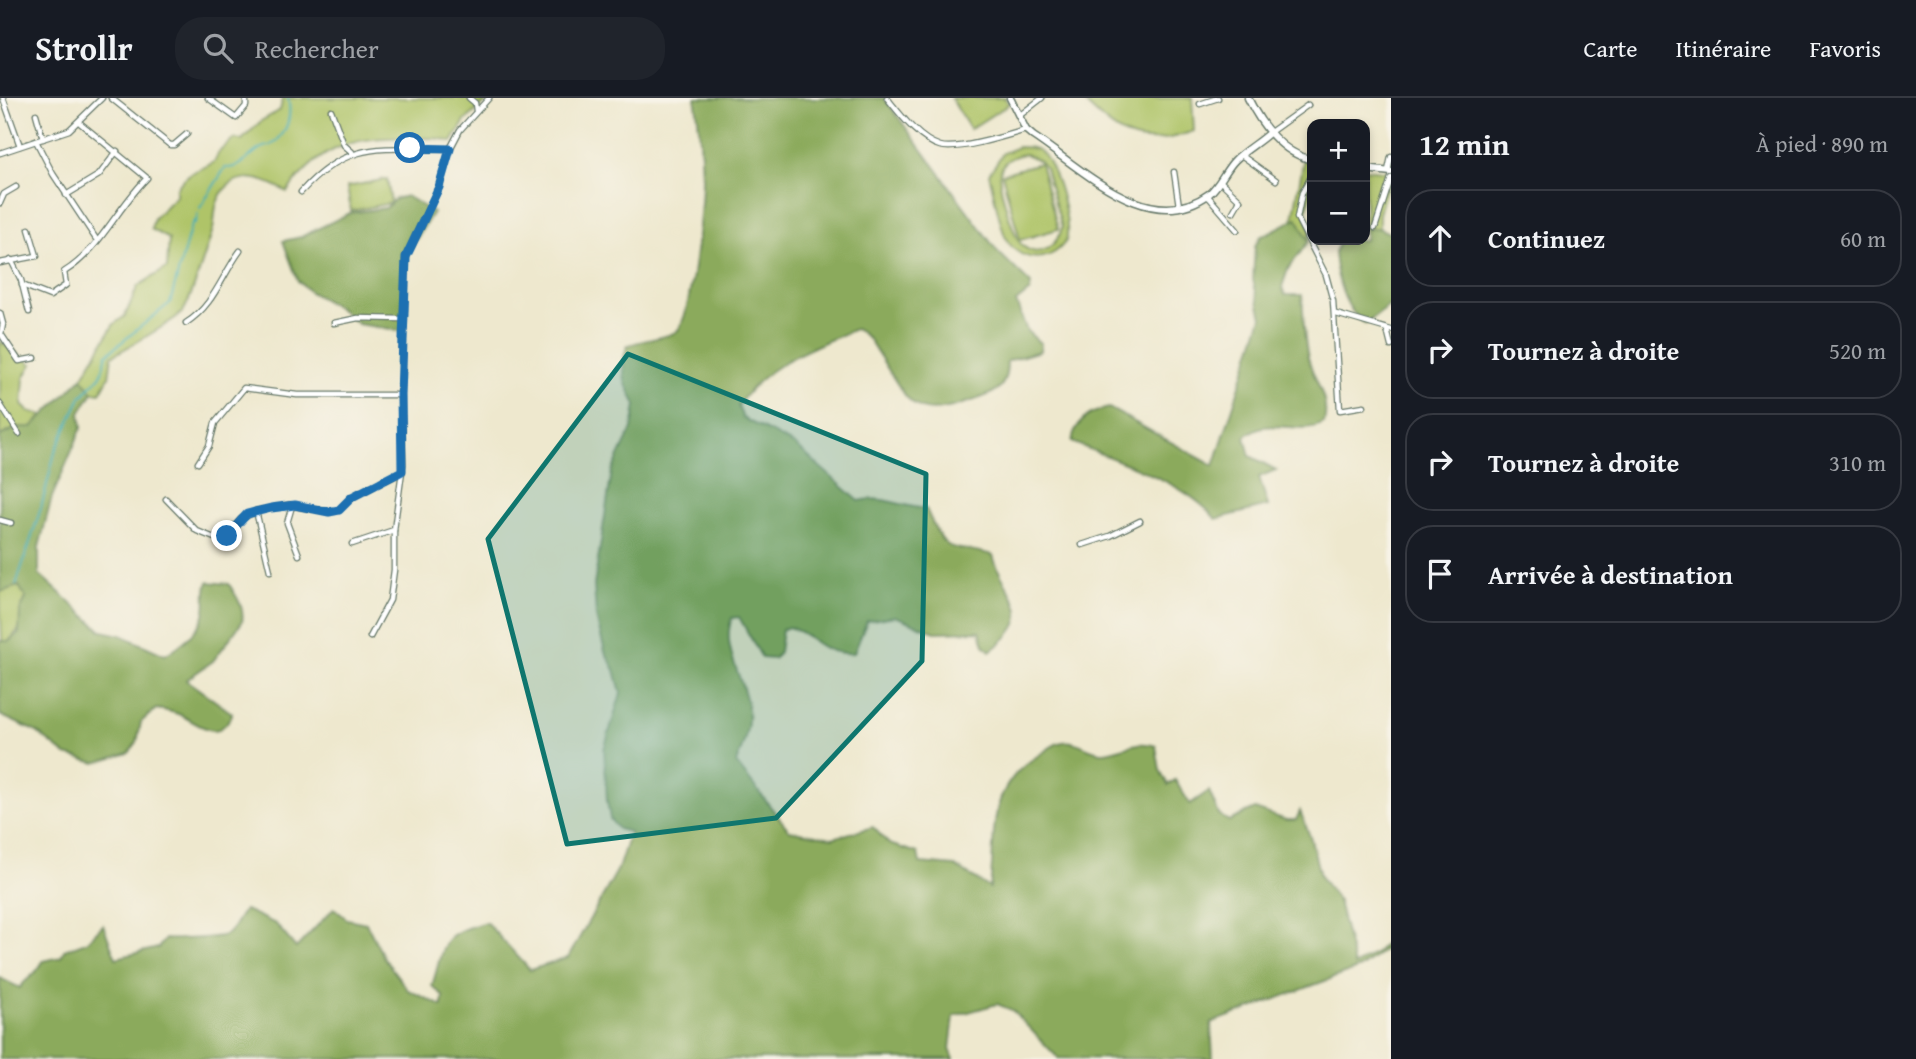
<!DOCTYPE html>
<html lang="fr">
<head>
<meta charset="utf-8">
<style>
  :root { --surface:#171b24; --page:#20242c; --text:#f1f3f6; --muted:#9ea1a6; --line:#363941 }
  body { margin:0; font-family:"Gentium Book Plus",serif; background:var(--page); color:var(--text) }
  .controls { position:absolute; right:21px; top:21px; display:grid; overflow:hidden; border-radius:14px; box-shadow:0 4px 10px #0003 }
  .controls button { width:63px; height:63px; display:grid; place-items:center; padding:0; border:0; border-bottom:2px solid var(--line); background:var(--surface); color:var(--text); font:35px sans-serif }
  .stop { position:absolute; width:21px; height:21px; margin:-16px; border:5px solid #1f6fb2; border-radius:50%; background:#fff }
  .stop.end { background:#1f6fb2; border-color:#fff; box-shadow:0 2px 7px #0008 }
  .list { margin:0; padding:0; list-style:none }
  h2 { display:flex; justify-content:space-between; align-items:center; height:91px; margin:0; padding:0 28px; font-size:30px }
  h2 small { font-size:23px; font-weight:400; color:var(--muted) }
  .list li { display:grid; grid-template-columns:46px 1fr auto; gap:21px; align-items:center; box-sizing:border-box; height:98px; margin:0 14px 14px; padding:0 14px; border:2px solid var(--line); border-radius:28px }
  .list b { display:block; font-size:26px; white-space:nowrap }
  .list em { font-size:23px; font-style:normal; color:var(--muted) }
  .icon { flex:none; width:38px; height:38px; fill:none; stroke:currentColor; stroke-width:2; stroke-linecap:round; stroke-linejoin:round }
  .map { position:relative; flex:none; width:1391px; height:961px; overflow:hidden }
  header { display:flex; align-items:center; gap:42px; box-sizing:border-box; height:98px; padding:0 35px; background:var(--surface); border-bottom:2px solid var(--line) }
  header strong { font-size:33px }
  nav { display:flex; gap:38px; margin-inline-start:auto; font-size:24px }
  .search { width:490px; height:63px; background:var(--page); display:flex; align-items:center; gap:18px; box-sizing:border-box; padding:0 24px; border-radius:28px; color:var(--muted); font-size:26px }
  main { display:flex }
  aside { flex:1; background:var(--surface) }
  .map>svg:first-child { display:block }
  .green { fill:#afc468; stroke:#67804e; stroke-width:2; fill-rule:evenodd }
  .forest { fill:#8baa5c; stroke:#557448; stroke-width:2 }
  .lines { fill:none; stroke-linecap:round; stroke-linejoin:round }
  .stream { stroke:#3badb4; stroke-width:2 }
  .street-casing { stroke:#67796a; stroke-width:7 }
  .secondary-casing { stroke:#67796a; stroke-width:9 }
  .street { stroke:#fff; stroke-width:4.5 }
  .secondary { stroke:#fff; stroke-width:6 }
  .route { stroke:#1f6fb2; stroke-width:9 }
  .marked { fill:#0f766e; fill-opacity:0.2; stroke:#0f766e; stroke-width:5; stroke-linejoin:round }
</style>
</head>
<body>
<header>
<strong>Strollr</strong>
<div class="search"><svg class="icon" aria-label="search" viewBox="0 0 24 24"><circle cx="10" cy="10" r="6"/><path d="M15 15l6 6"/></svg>Rechercher</div>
<nav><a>Carte</a><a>Itinéraire</a><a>Favoris</a></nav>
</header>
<main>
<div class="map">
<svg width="1391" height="961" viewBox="0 0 1391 961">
  <rect width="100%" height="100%" fill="#f7f3e8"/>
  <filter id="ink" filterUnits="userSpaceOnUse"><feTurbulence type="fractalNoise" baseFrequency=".0143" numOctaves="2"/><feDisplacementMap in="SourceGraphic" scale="14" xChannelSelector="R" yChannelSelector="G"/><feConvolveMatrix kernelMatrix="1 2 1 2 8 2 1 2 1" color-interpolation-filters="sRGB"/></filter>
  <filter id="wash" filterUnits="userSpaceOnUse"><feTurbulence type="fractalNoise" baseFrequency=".00686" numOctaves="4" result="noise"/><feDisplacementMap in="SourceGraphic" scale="28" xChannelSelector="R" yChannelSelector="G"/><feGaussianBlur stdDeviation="1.57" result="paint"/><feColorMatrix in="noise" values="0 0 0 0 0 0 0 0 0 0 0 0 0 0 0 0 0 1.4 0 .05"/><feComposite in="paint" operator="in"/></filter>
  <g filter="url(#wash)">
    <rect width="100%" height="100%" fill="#eee8ce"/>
    <g class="green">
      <path d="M283 0H490L465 23 452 44C439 39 424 40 409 40 354 38 320 48 287 94 261 79 231 69 217 105 214 113 215 123 213 131 207 150 193 196 184 212 178 222 126 250 112 258L109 279 100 295 93 294 82 280 114 226 125 218 138 188 167 170 169 141 151 131 154 120 176 98V91C190 70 197 75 214 64L219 54 233 41 242 42 261 23 280 12Z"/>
      <path d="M951 0H1005L1009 6 970 31Z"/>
      <path d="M1080 0H1192L1194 33C1138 53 1120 40 1080 0Z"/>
      <path d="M1018 49C1026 49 1034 49 1040 53 1055 64 1072 126 1066 143 1051 164 1024 166 1008 144 1001 135 993 90 989 76L1003 55ZM1025 56 1040 63 1045 70 1062 129C1059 147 1038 163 1022 147 1014 140 997 85 1000 74 1003 62 1013 58 1025 56Z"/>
      <path d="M1304 60 1312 62V95L1305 115 1311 132 1309 143 1293 121Z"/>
      <path d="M1040 65 1058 131 1020 142 1002 76Z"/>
      <path d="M1365 71 1391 74 1379 116V130L1365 131Z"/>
      <path d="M387 81 391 105 351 113 347 89Z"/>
      <path d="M0 243 32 266 24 280 22 307 28 313 43 317 32 329H18L0 338Z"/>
      <path d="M16 487 25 493 26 500 20 513 21 528 9 543 2 544 0 494Z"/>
    </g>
    <g class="forest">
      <path d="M695 0H884L998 154 1031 186 1030 193 1016 204 1027 233 1041 246 1040 253 1007 263C1007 283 1003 292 983 299 910 326 914 310 877 254 870 243 867 236 855 231 811 250 765 266 738 308L743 320 795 347 859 403C882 397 902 409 926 411 949 463 947 444 993 457 1003 499 1046 514 990 553L984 547 980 533 935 534 895 518 867 523 854 555C817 557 816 537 788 529L782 532 779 554 774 561 762 560 739 519 732 520C720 550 745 581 748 611 750 630 743 648 736 665L789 732 832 740 873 729 889 746 918 755 920 765 955 768 990 790C997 734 984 691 1039 657 1047 652 1054 645 1063 644 1078 641 1090 655 1104 654 1123 652 1136 641 1156 648L1160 672 1168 687 1175 682 1190 706 1209 693 1219 717 1229 723 1255 711 1286 722H1296L1300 713 1311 741 1320 778 1338 803 1354 868 1377 854 1391 839V847L1360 870 1211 925 1213 961 1058 960 1012 912 997 906 954 918 950 951 954 961H0V880L20 890C26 879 35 880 43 863L61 859 64 852 86 844 103 827 116 860 158 850 165 841C173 842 218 840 225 837 234 834 237 819 245 812L276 826 296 850 334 810 347 821 366 825 384 860 408 892 442 908 443 898 432 888C446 843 438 837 486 824L530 872 568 860 618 771 630 734 618 731 610 721 607 703 604 651 621 595 615 572 605 554 596 519 594 487 612 373 632 331 636 307 625 284 623 264 627 248C641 241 669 240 677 233 692 220 702 104 702 80 701 54 700 26 695 0Z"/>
      <path d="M406 98 433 114 406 158 403 233 358 226 339 210 310 194 298 183 283 143 301 139 350 115 386 110 395 101Z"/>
      <path d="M1297 120 1309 143 1288 171 1282 189 1285 197H1302C1304 218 1303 243 1309 263 1315 284 1330 302 1324 325 1300 339 1266 316 1245 339L1250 358 1276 372 1259 379 1268 408 1216 421C1181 381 1120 365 1072 344 1075 324 1088 314 1109 310L1214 368 1262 219 1253 182 1255 148 1260 139Z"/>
      <path d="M1379 130 1391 136V206L1366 226C1344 213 1336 178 1334 155L1341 142H1365V131Z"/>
      <path d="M82 280 93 294 80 315 82 329 52 399 39 449V476L102 533 121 537 165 557C180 548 203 531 205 512 207 501 204 493 208 484L229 486C236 498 245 509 242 524L213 563 186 582 232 615C219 648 197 624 178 616 171 613 163 612 156 611L141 624 137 644 129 655 96 665 66 657 37 634 0 617V543H9L19 535 20 513 26 500 19 488 0 494V338L18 329H32Z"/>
    </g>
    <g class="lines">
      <g class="stream">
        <path d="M200 110 225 70C243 70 245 61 258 52 262 48 269 49 273 46 288 35 292 16 288 0"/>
        <path d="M16 487 41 410 55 354 81 299 101 277 107 256 170 205 190 131 194 123 195 126 198 116"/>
      </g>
    </g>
  </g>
  <g filter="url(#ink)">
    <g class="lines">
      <defs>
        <g id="street">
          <path d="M3 0 20 48"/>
          <path d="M111 0 170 47H174L187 36"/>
          <path d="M208 0 236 20 246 8V3"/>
          <path d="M469 0 475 5 476 13"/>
          <path d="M887 0C900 16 919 42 940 48 958 53 1006 38 1026 32"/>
          <path d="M1200 6 1218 0"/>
          <path d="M331 12 344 47 352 54"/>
          <path d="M36 16 43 41"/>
          <path d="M1019 18 1042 0"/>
          <path d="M1269 35 1308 7"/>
          <path d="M36 43 53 76 96 141"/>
          <path d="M0 55 69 32 102 0"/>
          <path d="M1241 57 1276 82"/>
          <path d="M1388 73 1391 59"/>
          <path d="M1174 74 1179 108"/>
          <path d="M1312 77 1302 95 1297 120 1326 177 1333 203 1340 312 1364 308"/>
          <path d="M1220 83 1240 102 1233 114"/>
          <path d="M301 94C350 40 384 52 450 51"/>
          <path d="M66 97 99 77 117 53"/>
          <path d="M1207 97 1237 132"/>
          <path d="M0 105 4 96 16 89"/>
          <path d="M1375 130 1391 80"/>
          <path d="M11 162 21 182 29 214"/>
          <path d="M0 165 37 158 29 131"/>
          <path d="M22 187 50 198 66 187 64 174C99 153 117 110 147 80L80 25"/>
          <path d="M0 215 3 226 1 236 19 263 35 260"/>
          <path d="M1336 216 1391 232"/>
          <path d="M186 225C214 207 221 179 240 153"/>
          <path d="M334 225 358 220 403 221"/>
          <path d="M1387 232 1391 248"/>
          <path d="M0 306 19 336"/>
          <path d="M198 365 209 348 215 325 244 290 297 297H400"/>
          <path d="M166 401 197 433 217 441 227 438 241 421 256 413 289 407 329 414 339 412 352 399 402 374"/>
          <path d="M292 408 287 425 299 457"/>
          <path d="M256 413 270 473"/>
          <path d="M0 422 11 425"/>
          <path d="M352 446 394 432"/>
          <path d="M1082 447 1110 438 1140 423"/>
          <path d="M370 539 390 502 394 472V432L403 366 401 297 406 159 439 89 450 51 460 32 489 0"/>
        </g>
        <g id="secondary">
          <path d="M1010 0 1026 32 1033 38C1082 70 1149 140 1209 96 1220 87 1225 72 1235 62 1245 52 1258 45 1269 35"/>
          <path d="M1248 0C1261 27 1282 55 1312 62"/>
          <path d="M1365 71 1391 74"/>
        </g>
      </defs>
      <use href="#street" class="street-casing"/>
      <use href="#secondary" class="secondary-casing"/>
      <use href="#street" class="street"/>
      <use href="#secondary" class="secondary"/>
    </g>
  </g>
  <g class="lines" filter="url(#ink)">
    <path class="route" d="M227 438 247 416 271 410 295 407 329 414 339 412 352 399 402 373 401 297 406 159 439 89 450 51 410 50"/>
  </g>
  <path class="marked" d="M628 256 926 376 922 563 776 720 567 746 488 441Z"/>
</svg>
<div class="controls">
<button>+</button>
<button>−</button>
</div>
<div class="stop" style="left:410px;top:50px"></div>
<div class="stop end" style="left:227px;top:438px"></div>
</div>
<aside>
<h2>12 min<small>À pied · 890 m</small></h2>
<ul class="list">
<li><svg class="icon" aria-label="ahead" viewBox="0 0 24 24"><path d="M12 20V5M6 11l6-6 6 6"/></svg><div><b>Continuez</b></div><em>60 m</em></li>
<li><svg class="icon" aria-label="right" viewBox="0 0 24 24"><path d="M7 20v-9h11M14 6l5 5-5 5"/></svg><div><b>Tournez à droite</b></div><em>520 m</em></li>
<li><svg class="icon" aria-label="right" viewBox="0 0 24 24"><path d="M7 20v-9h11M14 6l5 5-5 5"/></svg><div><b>Tournez à droite</b></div><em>310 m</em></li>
<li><svg class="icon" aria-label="arrive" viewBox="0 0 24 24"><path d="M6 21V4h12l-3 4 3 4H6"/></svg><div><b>Arrivée à destination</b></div></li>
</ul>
</aside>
</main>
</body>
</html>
